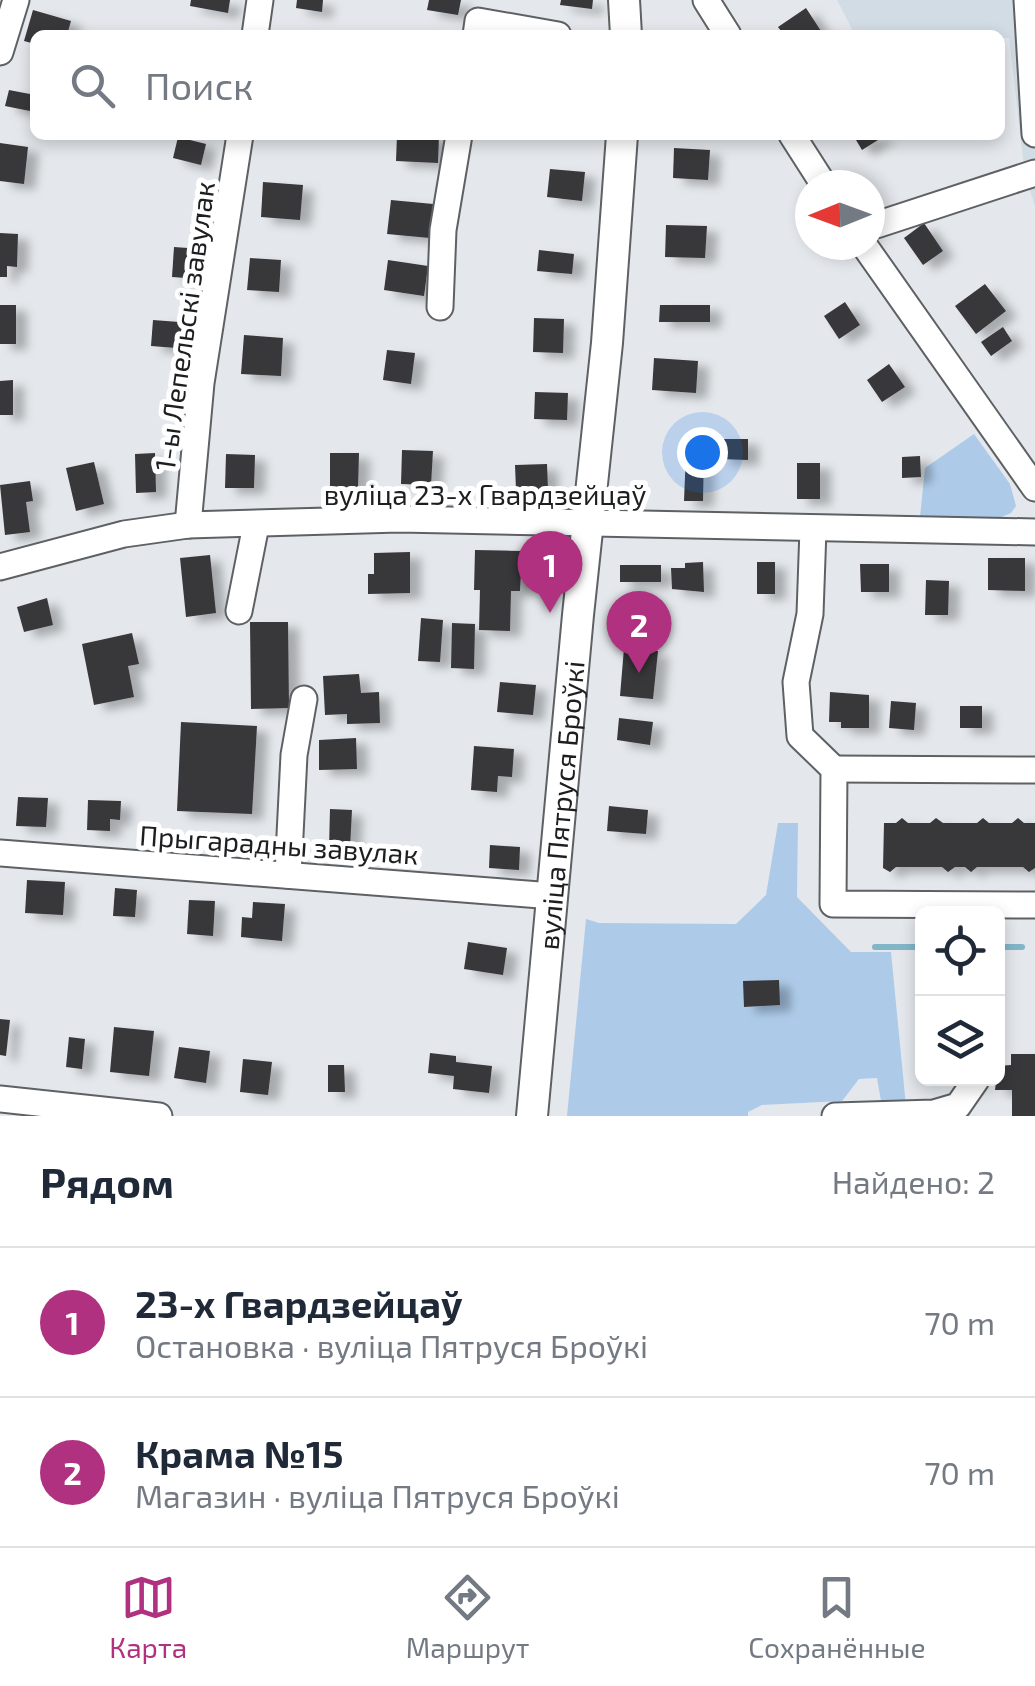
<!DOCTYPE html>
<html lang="ru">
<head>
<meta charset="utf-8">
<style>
  :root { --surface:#fff; --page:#f2f2f3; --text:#1f2937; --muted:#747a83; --line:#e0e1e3; --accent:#b0317f }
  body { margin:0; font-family:"Exo 2",sans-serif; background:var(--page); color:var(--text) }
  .controls { position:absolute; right:30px; bottom:30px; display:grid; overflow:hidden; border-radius:15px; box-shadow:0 5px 15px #0003 }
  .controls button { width:90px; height:90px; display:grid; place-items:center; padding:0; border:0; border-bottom:2px solid var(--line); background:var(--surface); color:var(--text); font:50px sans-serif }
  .compass { position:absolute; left:795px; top:170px; width:90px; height:90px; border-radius:50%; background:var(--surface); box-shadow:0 5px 15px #0003; rotate:269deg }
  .you { position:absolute; left:702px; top:452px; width:35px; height:35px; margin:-25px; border:8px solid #fff; border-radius:50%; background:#1a73e8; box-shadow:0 0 0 15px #1a73e833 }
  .badge { display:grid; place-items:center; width:65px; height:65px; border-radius:50%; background:var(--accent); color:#fff; font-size:32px; font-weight:700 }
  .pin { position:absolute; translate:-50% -82px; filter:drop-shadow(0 2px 5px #0008) }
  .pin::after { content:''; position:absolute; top:52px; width:35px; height:30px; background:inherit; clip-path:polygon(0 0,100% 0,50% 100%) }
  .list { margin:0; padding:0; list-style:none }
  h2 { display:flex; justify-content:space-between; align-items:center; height:130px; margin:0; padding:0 40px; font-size:42px }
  h2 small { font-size:32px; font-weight:400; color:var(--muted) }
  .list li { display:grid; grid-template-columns:65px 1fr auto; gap:30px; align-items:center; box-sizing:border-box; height:150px; padding:0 40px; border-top:2px solid var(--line) }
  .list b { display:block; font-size:38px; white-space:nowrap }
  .list p { margin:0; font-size:32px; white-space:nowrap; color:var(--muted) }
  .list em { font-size:32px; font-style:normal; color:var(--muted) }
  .icon { flex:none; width:55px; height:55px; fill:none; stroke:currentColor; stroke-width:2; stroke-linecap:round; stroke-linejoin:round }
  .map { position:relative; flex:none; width:1035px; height:1116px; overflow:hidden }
  .search { position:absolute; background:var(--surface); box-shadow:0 5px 15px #0003; left:30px; right:30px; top:30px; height:110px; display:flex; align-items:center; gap:25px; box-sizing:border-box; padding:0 35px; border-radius:15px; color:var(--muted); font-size:38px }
  .sheet { height:430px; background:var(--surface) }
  nav { display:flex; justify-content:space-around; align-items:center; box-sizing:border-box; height:140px; border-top:2px solid var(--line); background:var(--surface); font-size:28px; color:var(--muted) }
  nav a { display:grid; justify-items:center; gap:5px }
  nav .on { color:var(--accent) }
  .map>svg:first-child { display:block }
  .built { fill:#d2dce5 }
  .green { fill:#adcbe9 }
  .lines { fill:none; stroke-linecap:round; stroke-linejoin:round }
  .stream { stroke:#82b6c7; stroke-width:6 }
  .building { fill:#39373b; filter:url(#shadow) }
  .minor-casing { stroke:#5d6164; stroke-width:29 }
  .major-casing { stroke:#5d6164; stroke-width:34 }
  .minor { stroke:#fff; stroke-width:25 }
  .major { stroke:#fff; stroke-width:30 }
  .labels { text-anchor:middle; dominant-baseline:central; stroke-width:10; stroke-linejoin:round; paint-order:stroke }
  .street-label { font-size:28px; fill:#1d1e20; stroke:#fff }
</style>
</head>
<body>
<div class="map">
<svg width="1035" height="1116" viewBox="0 0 1035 1116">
  <defs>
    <filter id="shadow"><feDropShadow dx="11" dy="6" stdDeviation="5" flood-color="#0004"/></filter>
  </defs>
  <rect width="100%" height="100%" fill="#e4e8ec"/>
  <path class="built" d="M837 0H1035V206L1025 175 1009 38H1000V35H855Z"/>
  <g class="green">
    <path d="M974 434 1010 484 1016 506 1011 513 1002 517H920L925 468Z"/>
    <path d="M778 823H798L797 897 851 952H891L906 1106 882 1107 877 1078 859 1079 842 1101 762 1105 748 1112V1116H567L586 919 599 923 736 924 766 895Z"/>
  </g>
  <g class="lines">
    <g class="stream">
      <path d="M875 947H922"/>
      <path d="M998 947H1022"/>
    </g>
  </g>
  <g class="building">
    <path d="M191 0H230L228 13 190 6Z"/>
    <path d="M297 0H323L322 12 296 8Z"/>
    <path d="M429 0H461L458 15 427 10Z"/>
    <path d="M561 0H593L592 9 560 5Z"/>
    <path d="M806 8 821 31 815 35H784L778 27Z"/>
    <path d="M33 10 71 21 67 35H35V44L24 41Z"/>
    <path d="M9 90 35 95V112L5 106Z"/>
    <path d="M397 135H439L438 163 396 161Z"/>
    <path d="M853 135H886L862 150Z"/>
    <path d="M178 137 206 144 201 165 173 158Z"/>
    <path d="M0 143 28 147 24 184 0 181Z"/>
    <path d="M674 148 710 150 708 180 673 178Z"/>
    <path d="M550 169 585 172 582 201 547 197Z"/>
    <path d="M263 182 303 185 300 220 261 217Z"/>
    <path d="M391 200 433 204 430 238 387 234Z"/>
    <path d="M924 223 943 251 923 265 904 238Z"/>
    <path d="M666 225 707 226 705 258 665 257Z"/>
    <path d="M0 233 18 234 17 267 7 266V277H0Z"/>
    <path d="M174 247 202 249 200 279 172 277Z"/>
    <path d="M539 250 574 254 572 274 537 271Z"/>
    <path d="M250 258 281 260 279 292 247 290Z"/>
    <path d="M388 260 428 266 424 296 384 290Z"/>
    <path d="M985 284 1006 311 976 334 955 306Z"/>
    <path d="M845 302 860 325 839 339 824 316Z"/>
    <rect x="0" y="305" width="16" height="39"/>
    <path d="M660 305H710V322H659Z"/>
    <path d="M534 318 564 319 563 353 533 352Z"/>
    <path d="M153 320 192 323 190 349 151 346Z"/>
    <path d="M1003 327 1012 341 991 356 981 342Z"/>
    <path d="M244 335 283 338 281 376 241 374Z"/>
    <path d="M387 350 415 353 411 384 383 380Z"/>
    <path d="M654 358 698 361 696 393 652 390Z"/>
    <path d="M889 364 905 387 882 402 867 380Z"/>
    <path d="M13 380V415H0V381Z"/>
    <path d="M535 392 568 393 567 420 534 419Z"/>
    <path d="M720 439H748V460L719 459Z"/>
    <path d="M402 450 433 451 431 485 401 484Z"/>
    <path d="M686 452 704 453 703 501H684Z"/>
    <path d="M155 453 156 492 136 493 135 454Z"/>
    <path d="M330 453H359L358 487H330Z"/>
    <path d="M226 454 255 455 254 488H225Z"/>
    <path d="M920 456 921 477 902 478V457Z"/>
    <path d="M94 462 104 504 76 511 66 468Z"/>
    <rect x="797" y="463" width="23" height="36"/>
    <path d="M547 464 548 490H516L515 465Z"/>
    <path d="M30 481 33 501 26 502 30 532 5 535 0 485Z"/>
    <path d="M475 550 522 551 520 591H511L510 631 479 630 480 590H474Z"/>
    <path d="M410 552V593L368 594V574H374V553Z"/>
    <path d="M210 555 216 613 186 617 180 558Z"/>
    <path d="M988 558H1025V591L988 590Z"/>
    <path d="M703 562 704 592 672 589 671 568H685V563Z"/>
    <rect x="757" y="562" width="18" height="32"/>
    <path d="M860 564H889V592H861Z"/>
    <rect x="620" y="565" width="41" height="17"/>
    <path d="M926 580 949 581 948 615H925Z"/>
    <path d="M47 598 53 625 24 632 17 607Z"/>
    <path d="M421 618 443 620 440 662 418 661Z"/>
    <path d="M250 622H288L289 708 251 709Z"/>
    <path d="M452 623 475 624 474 669 451 668Z"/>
    <path d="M132 633 139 664 128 666 134 697 94 705 82 644Z"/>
    <path d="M624 648 658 651 653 699 620 696Z"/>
    <path d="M359 674 361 693 379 692 380 723 347 724V714L325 715 323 676Z"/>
    <path d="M500 682 536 685 533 715 497 712Z"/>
    <path d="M830 692 869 695V728H841V722H829Z"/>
    <path d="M891 701 916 703 914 730 889 728Z"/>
    <rect x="960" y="706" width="22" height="22"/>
    <path d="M619 718 653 722 650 745 617 740Z"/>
    <path d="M181 722 257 726 252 814 177 811Z"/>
    <path d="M356 738 357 769 319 770V740Z"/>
    <path d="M474 746 514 749 512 777 498 776 497 792 471 790Z"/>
    <path d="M18 797 48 798 46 827 16 826Z"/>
    <path d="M88 800 121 801 120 820 110 819V831L87 830Z"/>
    <path d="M609 806 648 810 646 834 607 831Z"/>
    <path d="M330 809 352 810 350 848H329Z"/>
    <path d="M902 818 908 823H930L936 818 943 823H977L983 818 989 823H1012L1018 818 1024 823H1035V868L1029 872 1023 867H977L971 872 965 867H955L948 872 942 867H896L890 872 883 868 884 823H896Z"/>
    <path d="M490 845 520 847 519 870 489 868Z"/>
    <path d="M27 880 65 882 63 915 25 913Z"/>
    <path d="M115 888 137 890 135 917 113 916Z"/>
    <path d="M189 900 215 901 213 936 187 934Z"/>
    <path d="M253 902 285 904 282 941 241 937 242 917 252 918Z"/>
    <path d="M468 942 507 948 503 975 464 969Z"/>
    <path d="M779 980 780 1005 744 1007 743 981Z"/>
    <path d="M0 1019 10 1020 6 1056 0 1055Z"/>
    <path d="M114 1027 154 1031 149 1076 110 1072Z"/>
    <path d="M69 1037 85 1039 82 1069 66 1067Z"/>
    <path d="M179 1047 210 1051 206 1083 174 1078Z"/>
    <path d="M430 1053 456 1056V1062L492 1066 489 1093 453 1089 454 1076 428 1073Z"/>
    <path d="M1011 1054H1035V1116H1012V1090H995L998 1066 1011 1065Z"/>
    <path d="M243 1059 272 1062 268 1095 240 1092Z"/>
    <path d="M328 1065H344L345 1092H328Z"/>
  </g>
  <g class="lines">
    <defs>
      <g id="minor">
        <path d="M706 0 728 35"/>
        <path d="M1027 0 1035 134"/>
        <path d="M255 35 260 0"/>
        <path d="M476 35 478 21 558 35"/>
        <path d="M0 52 16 0"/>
        <path d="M792 135 824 185"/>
        <path d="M870 227 1035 173"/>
        <path d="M864 245 1035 488"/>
        <path d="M440 307 443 230 459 135"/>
        <path d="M188 525 201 383 240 135"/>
        <path d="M813 529 810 614 796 682 800 736 834 769 833 904 1035 905"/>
        <path d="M0 567 124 534 188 525 399 519 1035 532"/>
        <path d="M239 611 256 525"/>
        <path d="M834 769 1035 770"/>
        <path d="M0 853 553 896"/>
        <path d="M288 875 294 755 304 699"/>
        <path d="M0 1099 159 1116"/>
        <path d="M835 1116 934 1113 958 1106 976 1080"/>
      </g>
      <g id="major">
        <path d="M624 0 626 35"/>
        <path id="s1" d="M532 1116 578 615 607 343 622 135"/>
      </g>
    </defs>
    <use href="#minor" class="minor-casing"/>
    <use href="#major" class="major-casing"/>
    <use href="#minor" class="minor"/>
    <use href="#major" class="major"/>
  </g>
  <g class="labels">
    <g class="street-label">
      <text transform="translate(184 326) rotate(-82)">1-ы Лепельскі завулак</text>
      <text x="485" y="494">вуліца 23-х Гвардзейцаў</text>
      <text stroke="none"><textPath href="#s1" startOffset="312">вуліца Пятруся Броўкі</textPath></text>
      <text transform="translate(279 844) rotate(4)">Прыгарадны завулак</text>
    </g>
  </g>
</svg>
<div class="controls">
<button><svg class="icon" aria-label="locate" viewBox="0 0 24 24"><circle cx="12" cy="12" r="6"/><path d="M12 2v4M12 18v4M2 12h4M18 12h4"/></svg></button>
<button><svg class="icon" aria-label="layers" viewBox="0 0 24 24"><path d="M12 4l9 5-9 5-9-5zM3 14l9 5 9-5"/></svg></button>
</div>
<svg class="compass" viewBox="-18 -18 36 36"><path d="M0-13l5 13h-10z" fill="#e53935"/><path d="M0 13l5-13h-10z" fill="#747a83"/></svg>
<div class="you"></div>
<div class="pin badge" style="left:550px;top:613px">1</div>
<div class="pin badge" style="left:639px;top:673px">2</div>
<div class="search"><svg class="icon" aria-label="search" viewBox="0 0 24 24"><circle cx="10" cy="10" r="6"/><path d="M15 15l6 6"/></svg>Поиск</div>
</div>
<section class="sheet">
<h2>Рядом<small>Найдено: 2</small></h2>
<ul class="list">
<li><span class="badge">1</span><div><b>23-х Гвардзейцаў</b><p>Остановка · вуліца Пятруся Броўкі</p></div><em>70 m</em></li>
<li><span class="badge">2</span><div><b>Крама №15</b><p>Магазин · вуліца Пятруся Броўкі</p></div><em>70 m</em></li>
</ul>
</section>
<nav>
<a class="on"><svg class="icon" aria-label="map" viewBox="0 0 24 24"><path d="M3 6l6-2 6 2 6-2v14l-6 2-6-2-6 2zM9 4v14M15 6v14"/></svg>Карта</a>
<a><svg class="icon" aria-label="directions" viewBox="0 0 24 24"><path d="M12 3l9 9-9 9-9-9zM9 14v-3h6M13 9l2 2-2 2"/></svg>Маршрут</a>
<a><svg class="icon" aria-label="saved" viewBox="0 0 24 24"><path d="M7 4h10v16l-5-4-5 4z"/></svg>Сохранённые</a>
</nav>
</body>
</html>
